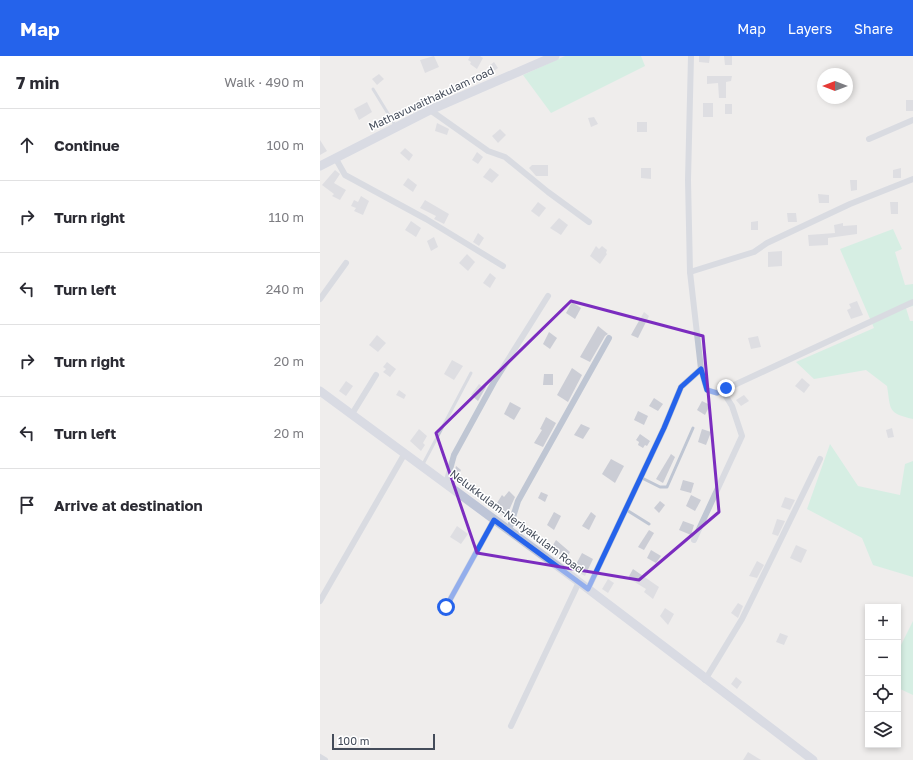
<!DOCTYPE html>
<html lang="en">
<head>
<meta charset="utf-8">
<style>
  :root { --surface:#fff; --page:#f2f2f3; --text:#2b2b33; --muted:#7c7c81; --line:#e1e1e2; --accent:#2563eb }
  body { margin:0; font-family:"Golos Text",sans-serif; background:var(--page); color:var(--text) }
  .controls { position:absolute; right:12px; bottom:12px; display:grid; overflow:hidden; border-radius:0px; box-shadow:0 2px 6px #0003 }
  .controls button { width:36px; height:36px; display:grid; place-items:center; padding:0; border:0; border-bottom:1px solid var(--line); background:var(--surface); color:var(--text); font:20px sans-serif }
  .compass { position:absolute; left:497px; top:12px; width:36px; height:36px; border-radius:50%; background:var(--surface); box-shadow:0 2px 6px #0003; rotate:270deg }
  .scale { position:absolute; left:12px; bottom:10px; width:103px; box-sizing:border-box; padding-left:4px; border:2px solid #444c5a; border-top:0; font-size:11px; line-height:14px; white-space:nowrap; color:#444c5a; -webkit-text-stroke:3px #fff; paint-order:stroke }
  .stop { position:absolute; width:12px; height:12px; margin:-9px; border:3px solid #2563eb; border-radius:50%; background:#fff }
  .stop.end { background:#2563eb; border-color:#fff; box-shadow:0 1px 4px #0008 }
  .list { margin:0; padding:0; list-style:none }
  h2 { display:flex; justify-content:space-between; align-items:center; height:52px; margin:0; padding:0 16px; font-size:17px }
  h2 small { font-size:13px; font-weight:400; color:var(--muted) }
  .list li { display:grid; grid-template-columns:26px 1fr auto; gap:12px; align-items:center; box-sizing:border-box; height:72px; padding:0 16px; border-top:1px solid var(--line) }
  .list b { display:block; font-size:15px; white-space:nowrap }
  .list em { font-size:13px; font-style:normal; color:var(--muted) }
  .icon { flex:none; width:22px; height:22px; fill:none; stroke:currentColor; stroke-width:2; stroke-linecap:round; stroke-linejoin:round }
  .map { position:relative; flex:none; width:593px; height:704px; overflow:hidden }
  header { display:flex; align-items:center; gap:24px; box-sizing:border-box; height:56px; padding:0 20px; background:var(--accent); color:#fff }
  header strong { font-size:19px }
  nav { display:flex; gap:22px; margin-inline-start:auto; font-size:14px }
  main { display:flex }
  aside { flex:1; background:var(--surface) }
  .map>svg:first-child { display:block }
  .green { fill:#b8f0d7 }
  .building { fill:#cbcdd5 }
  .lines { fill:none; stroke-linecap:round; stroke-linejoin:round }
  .lane { stroke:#bfc6d3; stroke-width:3 }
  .street { stroke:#bfc6d3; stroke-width:6 }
  .secondary { stroke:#bec5d7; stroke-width:9 }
  .route { stroke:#2563eb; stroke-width:5 }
  .marked { fill:none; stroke:#7b2cbf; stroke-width:3; stroke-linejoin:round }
  .labels { text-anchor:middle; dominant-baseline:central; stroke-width:3; stroke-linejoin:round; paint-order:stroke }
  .street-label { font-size:11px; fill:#444c5a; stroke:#fff }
</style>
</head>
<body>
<header>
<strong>Map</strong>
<nav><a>Map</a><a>Layers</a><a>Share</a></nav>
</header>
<main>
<aside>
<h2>7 min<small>Walk · 490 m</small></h2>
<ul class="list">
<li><svg class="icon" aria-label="ahead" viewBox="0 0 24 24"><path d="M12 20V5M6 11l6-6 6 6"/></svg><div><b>Continue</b></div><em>100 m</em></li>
<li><svg class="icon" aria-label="right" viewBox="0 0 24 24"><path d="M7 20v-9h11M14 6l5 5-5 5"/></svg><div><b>Turn right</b></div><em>110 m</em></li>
<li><svg class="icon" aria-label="left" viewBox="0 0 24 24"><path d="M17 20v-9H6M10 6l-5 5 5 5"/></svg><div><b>Turn left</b></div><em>240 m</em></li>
<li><svg class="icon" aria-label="right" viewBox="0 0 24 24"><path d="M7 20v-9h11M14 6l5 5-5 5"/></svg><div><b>Turn right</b></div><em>20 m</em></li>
<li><svg class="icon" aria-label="left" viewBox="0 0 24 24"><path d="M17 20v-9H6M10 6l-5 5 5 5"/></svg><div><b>Turn left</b></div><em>20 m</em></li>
<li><svg class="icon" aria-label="arrive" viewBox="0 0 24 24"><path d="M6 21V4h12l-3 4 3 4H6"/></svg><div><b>Arrive at destination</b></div></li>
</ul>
</aside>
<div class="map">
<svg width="593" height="704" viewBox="0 0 593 704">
  <rect width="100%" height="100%" fill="#efedec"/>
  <g class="green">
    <path d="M245 0H321L325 10 231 57 203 19Z"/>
    <path d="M573 173 582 193 575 196 585 229 593 228V250L586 252 590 265H593V363C567 357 571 354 567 330L546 314 494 323 476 306 554 272 520 193Z"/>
    <path d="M510 388 538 430 580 439 585 408 593 405V521L553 509 542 482 487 453Z"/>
    <path d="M593 565V639L578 632V595Z"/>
  </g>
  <g class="building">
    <path d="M114 0 119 11 105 17 100 4Z"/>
    <path d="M150 0H160L163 2 157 13 150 8 151 6 148 4Z"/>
    <path d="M379 0H390L389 7 379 6Z"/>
    <path d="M404 0H412V9H405Z"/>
    <path d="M174 6 178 12 172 16 168 11Z"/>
    <path d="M59 18 64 23 57 29 52 23Z"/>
    <path d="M387 20H412L411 25 406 26V42H399L398 27 387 28Z"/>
    <rect x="586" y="44" width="7" height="11"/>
    <path d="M47 46 52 56 39 64 34 53Z"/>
    <rect x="383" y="47" width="10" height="14"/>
    <rect x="405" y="48" width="7" height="10"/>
    <path d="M274 61 278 68 271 71 268 62Z"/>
    <rect x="317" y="66" width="10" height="10"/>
    <path d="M117 67 129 73 127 79 115 75Z"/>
    <path d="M180 73 186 79 178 87 172 80Z"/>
    <path d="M0 84 7 95 0 99Z"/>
    <path d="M85 92 93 99 89 105 80 97Z"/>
    <path d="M157 96 163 101 158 108 152 104Z"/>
    <path d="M212 109H228V120H216L209 112Z"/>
    <path d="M170 112 179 119 172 127 163 121Z"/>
    <path d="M321 112H331V123L321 122Z"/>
    <path d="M581 112V122H573V114Z"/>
    <path d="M15 114 20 118 14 127 26 134 20 144 12 140 14 138 2 129Z"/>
    <path d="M88 122 97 129 93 136 83 129Z"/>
    <path d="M530 124H537V134L531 135Z"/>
    <path d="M498 138 509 139V147H499Z"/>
    <path d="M41 140 49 145 43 159 34 155 36 152 31 150 34 144 38 146Z"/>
    <path d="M105 144 129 158 124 168 114 163 116 160 100 152Z"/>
    <path d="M218 146 226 152 219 161 211 155Z"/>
    <path d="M570 146H578V158H571Z"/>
    <path d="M467 157H476L477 166H468Z"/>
    <path d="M239 162 248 169 241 179 230 172Z"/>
    <path d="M91 165 101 172 96 181 85 174Z"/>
    <path d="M438 165V174H431V166Z"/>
    <path d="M523 167V170L537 169V178L508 182V189L489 190 488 179 515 177 514 169Z"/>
    <path d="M158 177 164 182 159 190 153 186Z"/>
    <path d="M114 181 118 191 111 195 107 185Z"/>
    <path d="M276 190 279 193 282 190 287 194 286 197 287 198 280 208 270 200Z"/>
    <path d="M462 195V210L448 211V196Z"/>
    <path d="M147 198 155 206 148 215 139 207Z"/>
    <path d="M170 217 176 222 170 232 163 227Z"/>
    <path d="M537 245 543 259 531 263 527 254 531 252 529 248Z"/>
    <path d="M252 246 261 252 255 263 246 257Z"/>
    <path d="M324 256 329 260 318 282 311 279Z"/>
    <path d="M278 270 288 278 285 280 270 306 260 301Z"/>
    <path d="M229 276 237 282 230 293 223 288Z"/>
    <path d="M57 279 66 287 58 296 49 289Z"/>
    <path d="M438 280 441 291 431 293 428 282Z"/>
    <path d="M132 304 143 310 134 324 124 318Z"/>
    <path d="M67 306 76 313 70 321 63 316 66 313 63 311Z"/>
    <path d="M252 312 262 319 248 346 237 339Z"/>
    <path d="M224 318H233V329H223Z"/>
    <path d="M482 322 490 329 484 337 475 330Z"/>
    <path d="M26 325 33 330 26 340 19 335Z"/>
    <path d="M159 328 163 331 165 330 166 331 158 345 151 339Z"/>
    <path d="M79 334 86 339 84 343 76 339Z"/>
    <path d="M424 339 429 345 421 350 416 344Z"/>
    <path d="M334 342 343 348 338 355 329 350Z"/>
    <path d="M382 345 390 349 385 359 377 354Z"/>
    <path d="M190 346 201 352 194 364 184 358Z"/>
    <path d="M318 355 328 360 324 369 314 364Z"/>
    <path d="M226 361 236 367 223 391 214 387 222 374 220 373Z"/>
    <path d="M261 368 270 372 263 383 254 379Z"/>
    <path d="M572 372 574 381 568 382 566 374Z"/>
    <path d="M99 373 107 380 103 387 105 389 101 395 90 385Z"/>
    <path d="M382 373 391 376 386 389 378 386Z"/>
    <path d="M320 378 330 385 327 390 325 389 323 392 318 389 319 386 316 384Z"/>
    <path d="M351 398 355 401 343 427 336 423Z"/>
    <path d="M291 403 304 410 295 427 282 418Z"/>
    <path d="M136 410 141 414 136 423 133 421Z"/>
    <path d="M363 424 374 427 371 437 360 434Z"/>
    <path d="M189 435 195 441 186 461 176 454 179 450 177 447 182 439 184 441Z"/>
    <path d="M221 436 228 439 225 446 218 442Z"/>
    <path d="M371 439 381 444 375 455 366 450Z"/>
    <path d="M465 441 475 444 470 454 461 451Z"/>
    <path d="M340 445 345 449 339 457 334 452Z"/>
    <path d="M234 456 241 460 234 474 227 469Z"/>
    <path d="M271 456 276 460 269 474 262 470Z"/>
    <path d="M457 463 465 465 458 480 452 478Z"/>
    <path d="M363 465 374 469 371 479 359 474Z"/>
    <path d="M137 470 148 478 141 488 130 481Z"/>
    <path d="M329 474 334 477 324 494 318 491Z"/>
    <path d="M236 484 250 496 246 503 237 496 235 499 230 494Z"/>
    <path d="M476 489 487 494 481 507 470 502Z"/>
    <path d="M331 494 341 500 336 507 327 502Z"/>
    <path d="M262 497 273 503 265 520 253 514Z"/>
    <path d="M437 505 444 509 437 522 429 520Z"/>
    <path d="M313 513 339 531 333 543 324 536 326 533 308 522Z"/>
    <path d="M288 523 294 527 288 537 282 533Z"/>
    <path d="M418 547 423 550 418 562 411 557Z"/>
    <path d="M345 552 354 558 348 569 340 560Z"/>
    <path d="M460 577 468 580 464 589 456 586Z"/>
    <path d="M416 621 422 626 417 633 411 628Z"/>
    <path d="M428 696 441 704H423Z"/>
  </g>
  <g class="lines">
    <g class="lane">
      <path d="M53 33 75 69"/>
      <path d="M102 410 151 317"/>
      <path d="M320 421 340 431H347L373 372"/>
      <path d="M305 453 329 468"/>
    </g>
    <g class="street">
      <path d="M371 0 368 124 370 216 381 313 387 334 397 337 593 246"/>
      <path d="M110 54 168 95 185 101 228 136 269 166"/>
      <path d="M549 83 593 64"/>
      <path d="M16 103 25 119 106 163 183 210"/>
      <path d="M370 216 434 196 447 187 530 148 593 123"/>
      <path d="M0 243 26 207"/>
      <path d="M32 358 56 319"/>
      <path d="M126 428 134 399 174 326 228 240"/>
      <path d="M189 474 198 445 289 282"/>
      <path d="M374 484 422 380 412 350 402 334"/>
      <path d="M268 533 344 372 361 331 381 313"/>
      <path d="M0 545 85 397"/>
      <path d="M126 551 174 464"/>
      <path d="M385 624 422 563 500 403"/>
      <path d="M191 670 259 526"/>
      <path d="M0 701 5 704"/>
    </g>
    <g class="secondary">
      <path d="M0 110 110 54 235 0"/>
      <path d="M0 335 259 526 493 704"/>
    </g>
  </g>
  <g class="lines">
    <path class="route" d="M126 551 174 464 268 533 344 372 361 331 381 313 387 334 397 337 406 332"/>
  </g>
  <path d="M0 0H593V704H0ZM251 245 383 280 399 456 319 524 157 497 116 377Z" fill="#efedec" fill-opacity=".55" fill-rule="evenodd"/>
  <path class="marked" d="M251 245 383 280 399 456 319 524 157 497 116 377Z"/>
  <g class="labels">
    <g class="street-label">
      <text transform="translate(111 42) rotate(-25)">Mathavuvaithakulam road</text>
      <text transform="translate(197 465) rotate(37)">Nelukkulam-Neriyakulam Road</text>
    </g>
  </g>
</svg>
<div class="controls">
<button>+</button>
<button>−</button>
<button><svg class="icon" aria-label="locate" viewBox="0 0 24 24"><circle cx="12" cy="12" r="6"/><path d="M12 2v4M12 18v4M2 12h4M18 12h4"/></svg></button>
<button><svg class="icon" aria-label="layers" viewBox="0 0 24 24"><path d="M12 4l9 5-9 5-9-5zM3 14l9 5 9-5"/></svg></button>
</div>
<svg class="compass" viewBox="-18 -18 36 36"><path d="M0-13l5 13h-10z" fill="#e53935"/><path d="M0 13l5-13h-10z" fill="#7c7c81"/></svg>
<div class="scale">100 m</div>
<div class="stop" style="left:126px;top:551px"></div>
<div class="stop end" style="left:406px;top:332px"></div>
</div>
</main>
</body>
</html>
